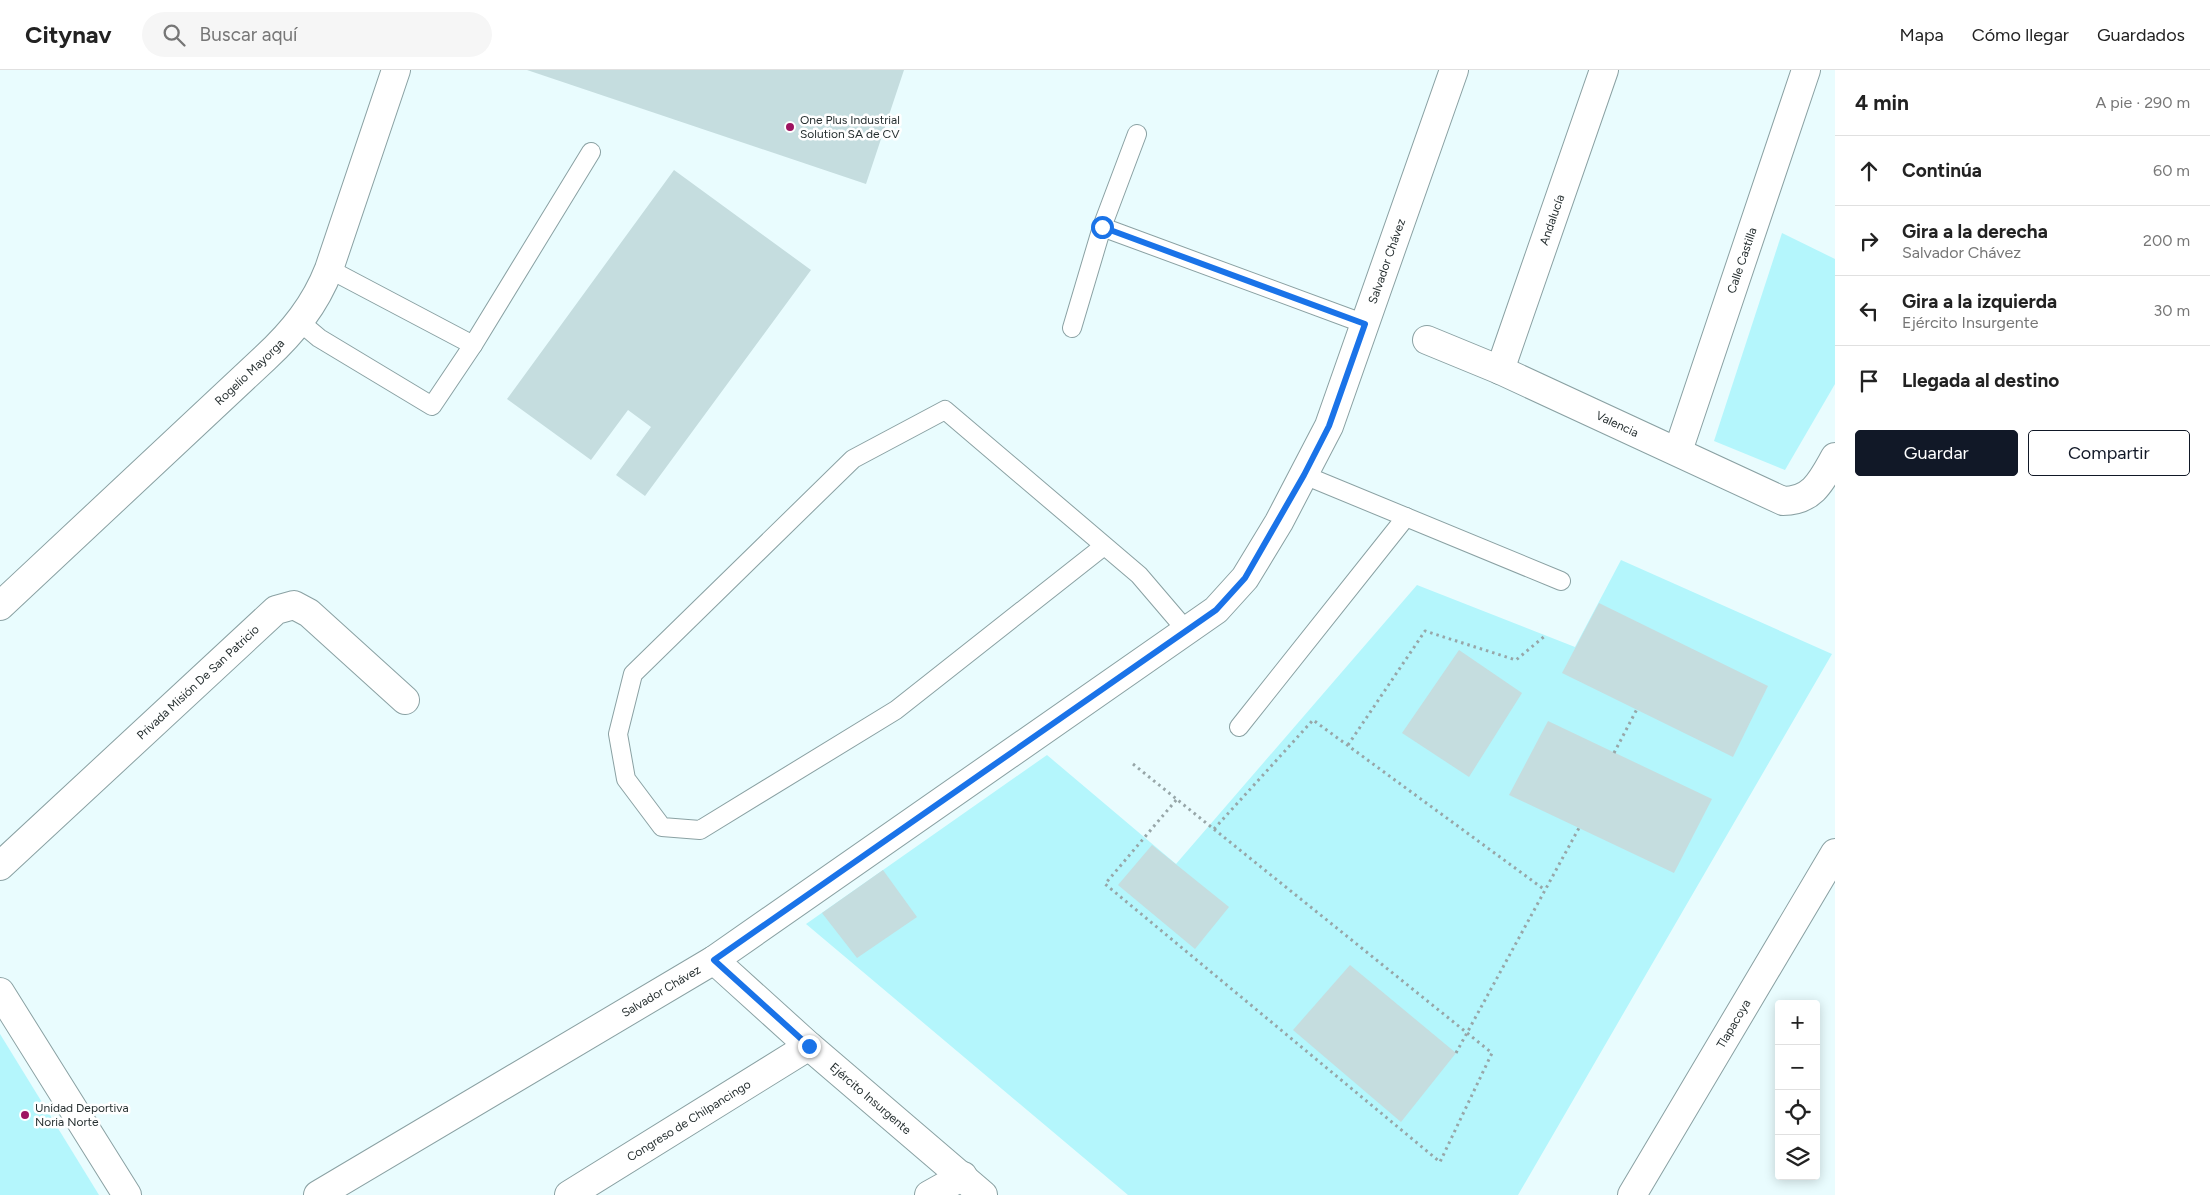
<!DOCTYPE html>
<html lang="es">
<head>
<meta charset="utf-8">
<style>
  :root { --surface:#fff; --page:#f6f6f6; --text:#222; --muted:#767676; --line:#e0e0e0; --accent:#111827 }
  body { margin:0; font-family:Figtree,sans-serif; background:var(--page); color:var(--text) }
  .controls { position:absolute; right:15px; bottom:15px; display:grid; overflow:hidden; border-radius:5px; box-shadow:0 2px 12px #0003 }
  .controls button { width:45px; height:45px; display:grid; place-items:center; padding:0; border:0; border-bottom:1px solid var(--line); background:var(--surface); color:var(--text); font:25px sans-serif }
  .stop { position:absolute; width:15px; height:15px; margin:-11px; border:4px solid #1a73e8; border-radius:50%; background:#fff }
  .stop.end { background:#1a73e8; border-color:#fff; box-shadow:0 1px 5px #0008 }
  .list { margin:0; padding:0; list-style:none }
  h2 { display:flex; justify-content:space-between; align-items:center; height:65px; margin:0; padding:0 20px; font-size:21px }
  h2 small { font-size:16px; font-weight:400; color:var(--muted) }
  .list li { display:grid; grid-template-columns:32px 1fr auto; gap:15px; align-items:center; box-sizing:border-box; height:70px; padding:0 20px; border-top:1px solid var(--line) }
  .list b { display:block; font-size:19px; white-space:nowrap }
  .list p { margin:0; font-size:16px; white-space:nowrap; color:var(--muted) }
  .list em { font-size:16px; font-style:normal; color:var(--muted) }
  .actions { display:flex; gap:10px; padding:15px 20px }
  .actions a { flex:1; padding:11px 0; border:1px solid var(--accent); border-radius:5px; text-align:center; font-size:18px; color:var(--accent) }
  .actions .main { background:var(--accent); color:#fff }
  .icon { flex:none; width:28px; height:28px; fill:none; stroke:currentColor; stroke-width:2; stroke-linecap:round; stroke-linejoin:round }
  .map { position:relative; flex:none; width:1835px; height:1125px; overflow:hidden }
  header { display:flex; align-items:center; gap:30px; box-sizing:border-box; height:70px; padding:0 25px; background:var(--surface); border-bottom:1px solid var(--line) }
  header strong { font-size:24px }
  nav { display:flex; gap:28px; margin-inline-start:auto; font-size:18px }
  .search { width:350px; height:45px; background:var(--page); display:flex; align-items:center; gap:12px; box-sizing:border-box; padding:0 18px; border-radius:28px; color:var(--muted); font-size:19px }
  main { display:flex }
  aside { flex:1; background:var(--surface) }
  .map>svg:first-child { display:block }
  .green { fill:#b4f6fc }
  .building { fill:#c5dddf }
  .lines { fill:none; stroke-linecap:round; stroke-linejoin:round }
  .service-casing { stroke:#8aa1a3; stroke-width:20 }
  .minor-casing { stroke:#8aa1a3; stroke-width:30 }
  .path { stroke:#97a6a8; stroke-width:3; stroke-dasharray:2.5 4; stroke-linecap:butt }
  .service { stroke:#fff; stroke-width:18 }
  .minor { stroke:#fff; stroke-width:28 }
  .route { stroke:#1a73e8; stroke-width:6 }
  .poi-dot { fill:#9e1461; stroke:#fff; stroke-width:2 }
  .labels { text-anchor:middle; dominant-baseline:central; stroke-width:5; stroke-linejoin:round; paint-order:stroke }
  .poi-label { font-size:12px; fill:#262f30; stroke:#fff; text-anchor:start }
  .street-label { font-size:12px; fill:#262f30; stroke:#fff }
</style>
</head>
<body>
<header>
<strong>Citynav</strong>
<div class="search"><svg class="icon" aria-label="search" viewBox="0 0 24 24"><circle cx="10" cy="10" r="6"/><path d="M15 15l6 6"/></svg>Buscar aquí</div>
<nav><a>Mapa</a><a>Cómo llegar</a><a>Guardados</a></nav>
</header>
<main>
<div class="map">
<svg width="1835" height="1125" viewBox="0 0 1835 1125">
  <rect width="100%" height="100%" fill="#e9fcfe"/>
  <g class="green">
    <path d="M1782 163 1835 189V314L1785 400 1714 371Z"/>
    <path d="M1621 490 1832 584 1518 1125H1128L806 854 1047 685 1176 794 1417 515 1575 577Z"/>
    <path d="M0 964 99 1125H0Z"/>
  </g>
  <g class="building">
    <path d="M527 0H904L866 114Z"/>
    <path d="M674 100 811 200 645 426 616 405 651 357 628 340 591 390 507 329Z"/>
    <path d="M1599 533 1768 616 1733 687 1562 603Z"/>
    <path d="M1459 580 1522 623 1469 707 1402 663Z"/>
    <path d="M1548 651 1712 729 1674 803 1509 725Z"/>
    <path d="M1152 775 1229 837 1195 879 1118 815Z"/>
    <path d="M883 800 917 847 857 888 822 843Z"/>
    <path d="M1350 895 1456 983 1401 1052 1293 960Z"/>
  </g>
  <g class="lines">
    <defs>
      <g id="service">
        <path d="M1137 64 1102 157 1365 254"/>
        <path d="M329 199 473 275"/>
        <path d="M300 252 319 268 432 336 473 275 591 82"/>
        <path d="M1072 258 1102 157"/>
        <path d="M1304 405 1561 511"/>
        <path d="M1104 476 896 640 700 760 662 757 626 709 618 664 633 604 853 389 945 340 1139 505 1186 560"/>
        <path d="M1239 657 1406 447"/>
      </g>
      <g id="minor">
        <path id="s1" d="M1427 270 1500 300 1783 431C1813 431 1822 410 1835 387"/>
        <path id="s2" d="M1500 300 1604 0"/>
        <path id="s3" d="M1678 381 1806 0"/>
        <path id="s4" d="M0 536 265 288C293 262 315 235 329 199L396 0"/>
        <path id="s5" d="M0 796 276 540 294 535 309 543 405 630"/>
        <path id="s6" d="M714 890 809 976 983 1125"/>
        <path d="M0 922 127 1125"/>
        <path id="s7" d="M318 1125 714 890 1216 540 1245 508 1279 452 1329 356 1454 0"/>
        <path id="s8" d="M569 1125 809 976"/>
        <path d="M929 1125 963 1106"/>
        <path id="s9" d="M1632 1125 1835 783"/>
      </g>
    </defs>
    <use href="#service" class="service-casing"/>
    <use href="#minor" class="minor-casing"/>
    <g class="path">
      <path d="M1348 675 1425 561 1516 590 1546 565"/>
      <path d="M1614 683 1637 639"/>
      <path d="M1133 694 1492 983 1440 1092 1105 814 1177 729"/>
      <path d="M1214 759 1313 650 1545 820"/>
      <path d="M1456 983 1579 758"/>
    </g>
    <use href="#service" class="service"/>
    <use href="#minor" class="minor"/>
  </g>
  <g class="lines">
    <path class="route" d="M809 976 714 890 1216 540 1245 508 1304 405 1329 356 1365 254 1102 157"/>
  </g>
  <g class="poi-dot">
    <circle cx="790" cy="57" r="5"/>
    <circle cx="25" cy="1045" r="5"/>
  </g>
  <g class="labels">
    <g class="poi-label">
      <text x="800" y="50">One Plus Industrial<tspan x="800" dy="14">Solution SA de CV</tspan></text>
      <text x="35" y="1038">Unidad Deportiva<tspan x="35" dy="14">Noria Norte</tspan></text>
    </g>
    <g class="street-label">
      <text stroke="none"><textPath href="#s2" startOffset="159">Andalucía</textPath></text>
      <text stroke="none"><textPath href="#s3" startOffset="201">Calle Castilla</textPath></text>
      <text stroke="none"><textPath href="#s7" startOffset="1464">Salvador Chávez</textPath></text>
      <text stroke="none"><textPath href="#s4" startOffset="342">Rogelio Mayorga</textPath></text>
      <text stroke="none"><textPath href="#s1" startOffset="208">Valencia</textPath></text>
      <text stroke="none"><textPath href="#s5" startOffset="270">Privada Misión De San Patricio</textPath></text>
      <text stroke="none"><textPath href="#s7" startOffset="399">Salvador Chávez</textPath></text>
      <text stroke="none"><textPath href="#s9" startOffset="199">Tlapacoya</textPath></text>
      <text stroke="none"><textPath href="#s6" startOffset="209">Ejército Insurgente</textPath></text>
      <text stroke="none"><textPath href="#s8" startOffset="141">Congreso de Chilpancingo</textPath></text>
    </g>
  </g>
</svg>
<div class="controls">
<button>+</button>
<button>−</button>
<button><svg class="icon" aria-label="locate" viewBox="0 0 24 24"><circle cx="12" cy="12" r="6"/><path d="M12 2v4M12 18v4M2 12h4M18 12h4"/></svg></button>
<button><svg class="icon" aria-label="layers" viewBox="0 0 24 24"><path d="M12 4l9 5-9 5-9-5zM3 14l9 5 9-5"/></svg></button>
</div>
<div class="stop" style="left:1102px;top:157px"></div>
<div class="stop end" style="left:809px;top:976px"></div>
</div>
<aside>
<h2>4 min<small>A pie · 290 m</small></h2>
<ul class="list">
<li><svg class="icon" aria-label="ahead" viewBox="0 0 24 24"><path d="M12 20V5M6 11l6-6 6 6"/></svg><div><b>Continúa</b></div><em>60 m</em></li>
<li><svg class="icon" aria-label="right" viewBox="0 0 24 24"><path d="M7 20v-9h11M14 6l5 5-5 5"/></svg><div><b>Gira a la derecha</b><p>Salvador Chávez</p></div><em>200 m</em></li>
<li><svg class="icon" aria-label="left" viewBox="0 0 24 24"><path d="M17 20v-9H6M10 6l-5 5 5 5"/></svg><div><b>Gira a la izquierda</b><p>Ejército Insurgente</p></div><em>30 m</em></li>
<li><svg class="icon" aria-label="arrive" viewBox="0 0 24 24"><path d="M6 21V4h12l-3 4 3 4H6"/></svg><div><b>Llegada al destino</b></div></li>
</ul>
<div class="actions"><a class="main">Guardar</a><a>Compartir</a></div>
</aside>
</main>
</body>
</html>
